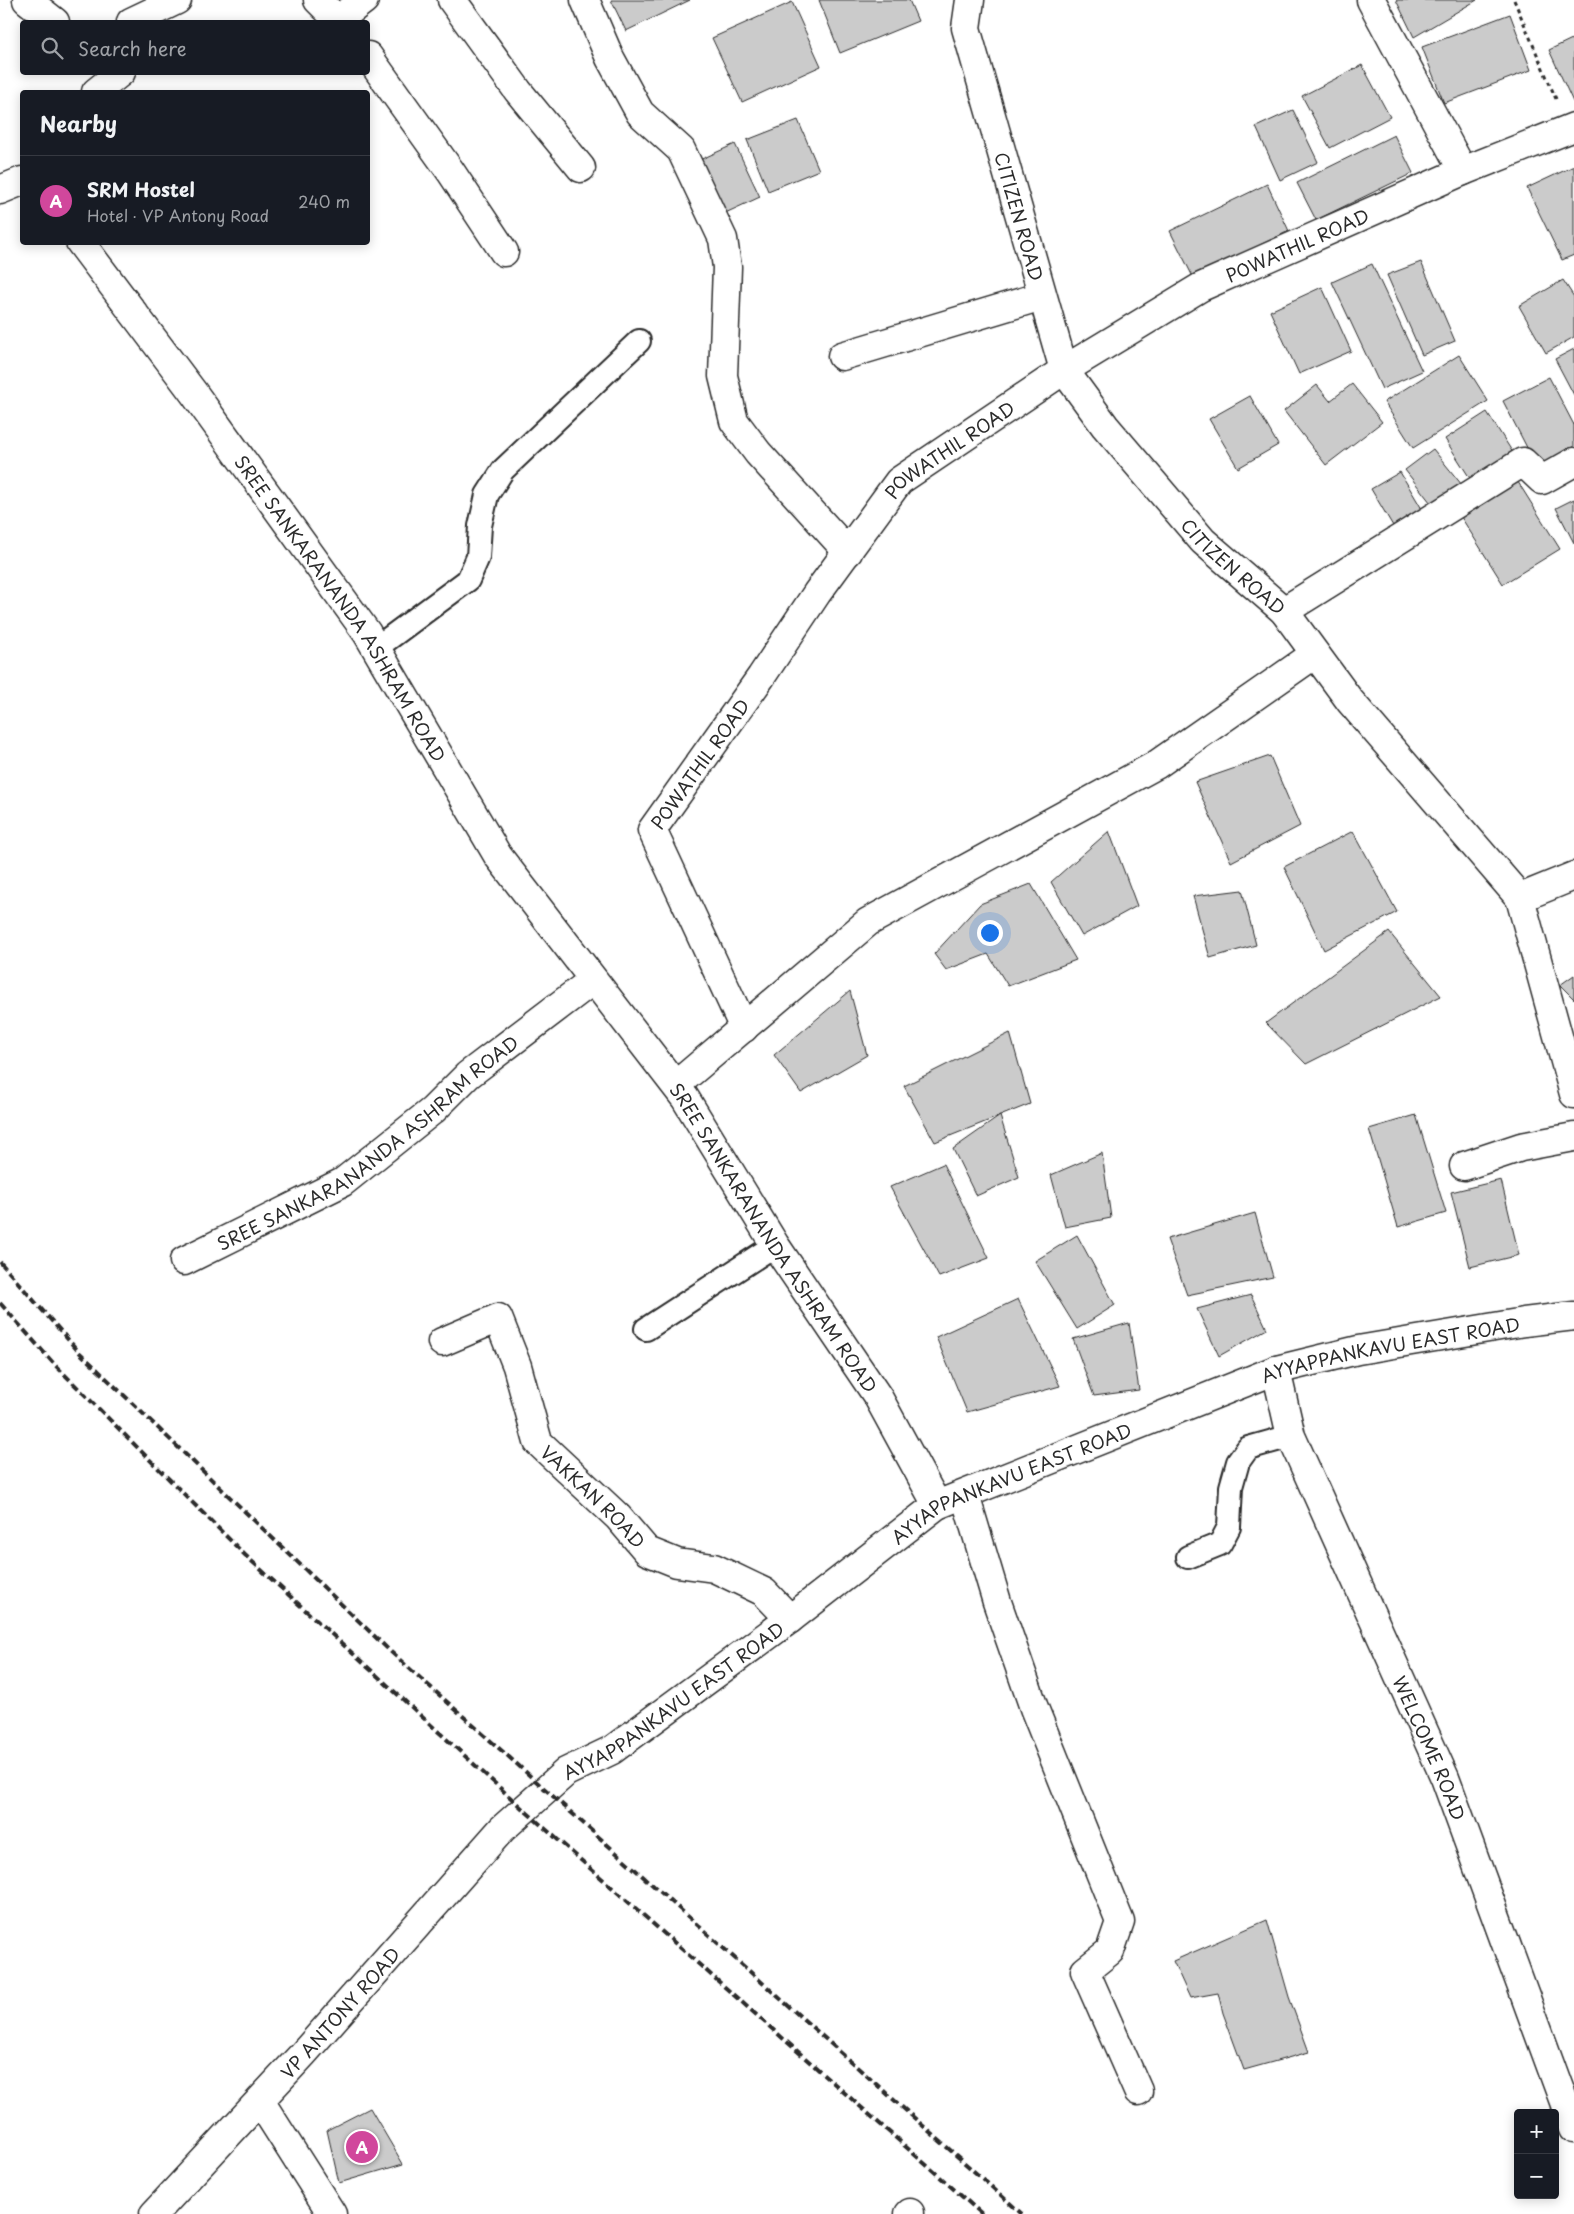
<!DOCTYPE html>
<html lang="en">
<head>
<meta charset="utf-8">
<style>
  :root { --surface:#171b24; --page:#20242c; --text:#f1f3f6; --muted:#9ea1a6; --line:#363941; --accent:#7c3aed }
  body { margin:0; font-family:"Playpen Sans",sans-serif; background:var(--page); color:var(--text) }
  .controls { position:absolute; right:15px; bottom:15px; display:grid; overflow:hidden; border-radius:5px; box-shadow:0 2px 12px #0003 }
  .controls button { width:45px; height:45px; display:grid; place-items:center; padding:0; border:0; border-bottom:1px solid var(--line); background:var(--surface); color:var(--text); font:25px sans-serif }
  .you { position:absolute; left:989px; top:932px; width:18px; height:18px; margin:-12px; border:4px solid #fff; border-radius:50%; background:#1a73e8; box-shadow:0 0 0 8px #1a73e833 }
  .badge { display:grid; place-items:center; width:32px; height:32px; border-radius:50%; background:var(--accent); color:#fff; font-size:16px; font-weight:700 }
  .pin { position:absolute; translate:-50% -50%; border:2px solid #fff; box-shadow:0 1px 5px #0006 }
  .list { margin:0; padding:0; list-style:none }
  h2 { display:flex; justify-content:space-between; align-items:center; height:65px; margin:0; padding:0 20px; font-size:21px }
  h2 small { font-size:16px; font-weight:400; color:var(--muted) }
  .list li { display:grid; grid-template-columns:32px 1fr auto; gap:15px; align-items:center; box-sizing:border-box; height:90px; padding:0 20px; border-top:1px solid var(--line) }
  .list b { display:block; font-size:19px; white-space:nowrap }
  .list p { margin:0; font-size:16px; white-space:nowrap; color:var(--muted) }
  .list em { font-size:16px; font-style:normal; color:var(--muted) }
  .icon { flex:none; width:28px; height:28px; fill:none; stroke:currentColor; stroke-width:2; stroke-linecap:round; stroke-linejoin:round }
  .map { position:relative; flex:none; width:1574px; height:2214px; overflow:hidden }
  .search { position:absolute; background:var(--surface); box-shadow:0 2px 12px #0003; left:20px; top:20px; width:350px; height:55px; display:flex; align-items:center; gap:12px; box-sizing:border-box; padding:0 18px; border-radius:5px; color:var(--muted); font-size:19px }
  .panel { position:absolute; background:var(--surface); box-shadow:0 2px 12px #0003; left:20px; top:90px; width:350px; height:155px; border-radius:5px }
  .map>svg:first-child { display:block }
  .building { fill:#cbcbcb; stroke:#2b2b2b }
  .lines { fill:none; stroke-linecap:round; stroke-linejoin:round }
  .service-casing { stroke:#2b2b2b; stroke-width:26 }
  .minor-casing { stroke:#2b2b2b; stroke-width:31 }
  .path { stroke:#2b2b2b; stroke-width:3; stroke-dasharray:4 4; stroke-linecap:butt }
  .service { stroke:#fff; stroke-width:22 }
  .minor { stroke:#fff; stroke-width:28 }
  .rail { stroke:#2b2b2b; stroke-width:4; stroke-dasharray:8 4; stroke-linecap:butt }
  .labels { text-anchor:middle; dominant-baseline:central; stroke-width:4.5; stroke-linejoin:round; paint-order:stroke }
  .street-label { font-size:18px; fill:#2b2b2b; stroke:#fff }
</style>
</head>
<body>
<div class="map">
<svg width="1574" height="2214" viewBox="0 0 1574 2214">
  <rect width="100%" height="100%" fill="#fff"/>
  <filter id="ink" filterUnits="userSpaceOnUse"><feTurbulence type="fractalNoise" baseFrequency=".02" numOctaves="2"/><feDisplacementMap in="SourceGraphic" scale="10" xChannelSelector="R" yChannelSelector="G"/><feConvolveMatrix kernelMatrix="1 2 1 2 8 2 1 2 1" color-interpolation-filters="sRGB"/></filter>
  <g filter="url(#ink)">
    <g class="building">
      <path d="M611 0H690L626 31Z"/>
      <path d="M819 0H909L918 21 840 53Z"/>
      <path d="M1396 0H1477L1414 37Z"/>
      <path d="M792 2 821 66 742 102 712 38Z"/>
      <path d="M1510 14 1531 70 1444 103 1422 47Z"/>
      <path d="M1574 38V102H1573L1549 50Z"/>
      <path d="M1362 65 1390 117 1330 148 1302 96Z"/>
      <path d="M1293 110 1318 162 1280 180 1256 127Z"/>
      <path d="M798 120 819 170 768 191 747 140Z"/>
      <path d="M1394 135 1413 173 1316 220 1297 183Z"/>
      <path d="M735 144 760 197 721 215 695 162Z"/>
      <path d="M1574 166V255L1562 260 1527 188Z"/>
      <path d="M1267 184 1289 231 1193 277 1170 231Z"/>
      <path d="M1421 262 1455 341 1422 355 1387 275Z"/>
      <path d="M1372 264 1422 371 1382 389 1332 282Z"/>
      <path d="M1563 280 1574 297V337L1546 353 1519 306Z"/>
      <path d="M1322 287 1351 351 1299 374 1270 311Z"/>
      <path d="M1574 349V395L1555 359Z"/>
      <path d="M1459 355 1488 401 1413 448 1384 402Z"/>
      <path d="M1549 377 1574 425V451L1538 469 1503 401Z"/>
      <path d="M1352 384 1382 422 1326 465 1284 411 1317 385 1330 401Z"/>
      <path d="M1250 396 1278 445 1238 468 1209 419Z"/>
      <path d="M1487 412 1515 456 1473 483 1445 439Z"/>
      <path d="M1433 449 1462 485 1434 507 1405 470Z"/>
      <path d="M1400 472 1425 514 1396 531 1371 489Z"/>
      <path d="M1518 482 1560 549 1503 584 1461 517Z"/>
      <path d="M1574 499V543L1556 508Z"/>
      <path d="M1270 756 1300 826 1231 862 1195 782Z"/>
      <path d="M1109 831 1137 906 1082 936 1051 882Z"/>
      <path d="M1353 831 1397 912 1324 950 1284 867Z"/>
      <path d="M1031 884 1076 960 1008 986 988 954 946 970 934 954 980 904Z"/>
      <path d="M1242 890 1256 945 1210 958 1193 896Z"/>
      <path d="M1389 932 1441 996 1306 1064 1266 1023Z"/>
      <path d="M1574 975V999L1560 985Z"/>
      <path d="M850 991 867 1055 801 1093 774 1055Z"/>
      <path d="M1010 1033 1030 1104 935 1142 904 1086Z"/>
      <path d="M1416 1115 1446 1213 1398 1227 1369 1129Z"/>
      <path d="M1000 1116 1019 1177 976 1196 953 1149Z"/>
      <path d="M1102 1153 1111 1218 1065 1227 1051 1175Z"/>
      <path d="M943 1164 989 1258 939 1277 890 1187Z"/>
      <path d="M1501 1180 1519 1255 1470 1267 1451 1192Z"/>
      <path d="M1255 1213 1273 1277 1187 1295 1167 1239Z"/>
      <path d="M1077 1235 1115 1305 1077 1329 1035 1261Z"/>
      <path d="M1251 1295 1267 1329 1219 1356 1197 1309Z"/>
      <path d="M1018 1299 1060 1386 967 1412 936 1337Z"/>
      <path d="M1129 1323 1139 1390 1094 1396 1073 1339Z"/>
      <path d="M1267 1920 1289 1997 1309 2052 1244 2070 1223 2013 1218 1993 1190 1998 1173 1961Z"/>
      <path d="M370 2108 403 2164 339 2183 327 2130Z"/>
    </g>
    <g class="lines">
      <defs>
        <g id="service">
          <path d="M376 648 468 580 478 557 480 526 487 495 503 470 639 341"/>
          <path d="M646 1329 775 1245"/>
          <path d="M1188 1557 1220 1544 1229 1527 1231 1487 1238 1462 1248 1448 1291 1436"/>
        </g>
        <g id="minor">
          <path d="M27 0 55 22"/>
          <path d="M318 0 340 22"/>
          <path d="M452 0 518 91 581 168"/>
          <path d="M585 0 610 58 640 113 681 150 723 239 727 267 723 376 734 421 758 453 848 552"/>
          <path id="s1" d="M970 0 966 28 1064 370 1105 426 1203 541 1284 611 1350 701 1520 898 1574 1094"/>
          <path d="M1371 0 1463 171"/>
          <path d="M338 20 364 0"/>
          <path d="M131 22 177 0"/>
          <path d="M368 56 451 172 504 252"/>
          <path d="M96 92 121 72"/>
          <path d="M0 190 22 181"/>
          <path id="s2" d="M80 242 193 392 367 633 498 856 685 1098 775 1245 878 1397 937 1505"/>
          <path d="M842 356 1042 296"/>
          <path d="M1284 611 1523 462 1542 480 1574 462"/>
          <path d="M1520 898 1574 876"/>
          <path id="s3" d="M744 1028 652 830 761 677 817 593 899 481 1064 370 1201 287 1463 171 1574 127"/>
          <path d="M676 1085 868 922 1156 765 1315 654"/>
          <path d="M1464 1166 1521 1147 1574 1137"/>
          <path id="s4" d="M184 1261 343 1182 433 1110 468 1075 593 980"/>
          <path id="s5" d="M442 1342 498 1318 517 1366 538 1442 618 1517 647 1551 677 1563 714 1568 764 1592 790 1619"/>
          <path id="s6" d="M1276 1370 1291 1436 1445 1778 1574 2129"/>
          <path d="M965 1495 997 1602 1034 1708 1120 1922 1110 1951 1085 1971 1138 2091"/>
          <path d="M260 2101 332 2214"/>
          <path id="s7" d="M154 2214 303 2054 502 1829 566 1772 612 1750 790 1619 937 1505 1276 1370 1358 1350 1524 1322 1574 1316"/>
          <path d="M909 2214 910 2213"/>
        </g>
      </defs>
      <use href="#service" class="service-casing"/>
      <use href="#minor" class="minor-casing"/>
      <path class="path" d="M1514 0 1556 99"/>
      <use href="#service" class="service"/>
      <use href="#minor" class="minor"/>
      <g class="rail">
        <path d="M0 1262 79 1352 391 1652 1022 2214"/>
        <path d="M0 1303 55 1365 245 1555 523 1809 982 2214"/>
      </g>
    </g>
  </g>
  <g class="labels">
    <g class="street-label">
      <text stroke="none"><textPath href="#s1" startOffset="224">CITIZEN ROAD</textPath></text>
      <text stroke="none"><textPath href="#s3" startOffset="1110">POWATHIL ROAD</textPath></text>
      <text stroke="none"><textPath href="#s3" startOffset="705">POWATHIL ROAD</textPath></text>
      <text stroke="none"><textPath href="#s1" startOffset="644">CITIZEN ROAD</textPath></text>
      <text stroke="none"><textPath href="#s2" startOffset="450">SREE SANKARANANDA ASHRAM ROAD</textPath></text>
      <text stroke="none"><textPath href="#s3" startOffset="300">POWATHIL ROAD</textPath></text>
      <text stroke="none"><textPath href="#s4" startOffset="220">SREE SANKARANANDA ASHRAM ROAD</textPath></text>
      <text stroke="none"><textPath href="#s2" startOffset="1215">SREE SANKARANANDA ASHRAM ROAD</textPath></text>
      <text stroke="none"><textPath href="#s7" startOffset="1544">AYYAPPANKAVU EAST ROAD</textPath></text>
      <text stroke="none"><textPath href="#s7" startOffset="1139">AYYAPPANKAVU EAST ROAD</textPath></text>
      <text stroke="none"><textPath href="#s5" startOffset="269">VAKKAN ROAD</textPath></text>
      <text stroke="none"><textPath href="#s7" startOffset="734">AYYAPPANKAVU EAST ROAD</textPath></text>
      <text stroke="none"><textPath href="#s6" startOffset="409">WELCOME ROAD</textPath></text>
      <text stroke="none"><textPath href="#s7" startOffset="274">VP ANTONY ROAD</textPath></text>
    </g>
  </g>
</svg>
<div class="controls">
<button>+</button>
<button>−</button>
</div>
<div class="you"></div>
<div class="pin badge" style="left:362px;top:2147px;background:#d1479c">A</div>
<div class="search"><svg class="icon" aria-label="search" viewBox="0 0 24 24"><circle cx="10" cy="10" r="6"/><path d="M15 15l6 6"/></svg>Search here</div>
<section class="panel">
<h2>Nearby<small></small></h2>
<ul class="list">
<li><span class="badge" style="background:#d1479c">A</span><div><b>SRM Hostel</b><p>Hotel · VP Antony Road</p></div><em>240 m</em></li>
</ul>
</section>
</div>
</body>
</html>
